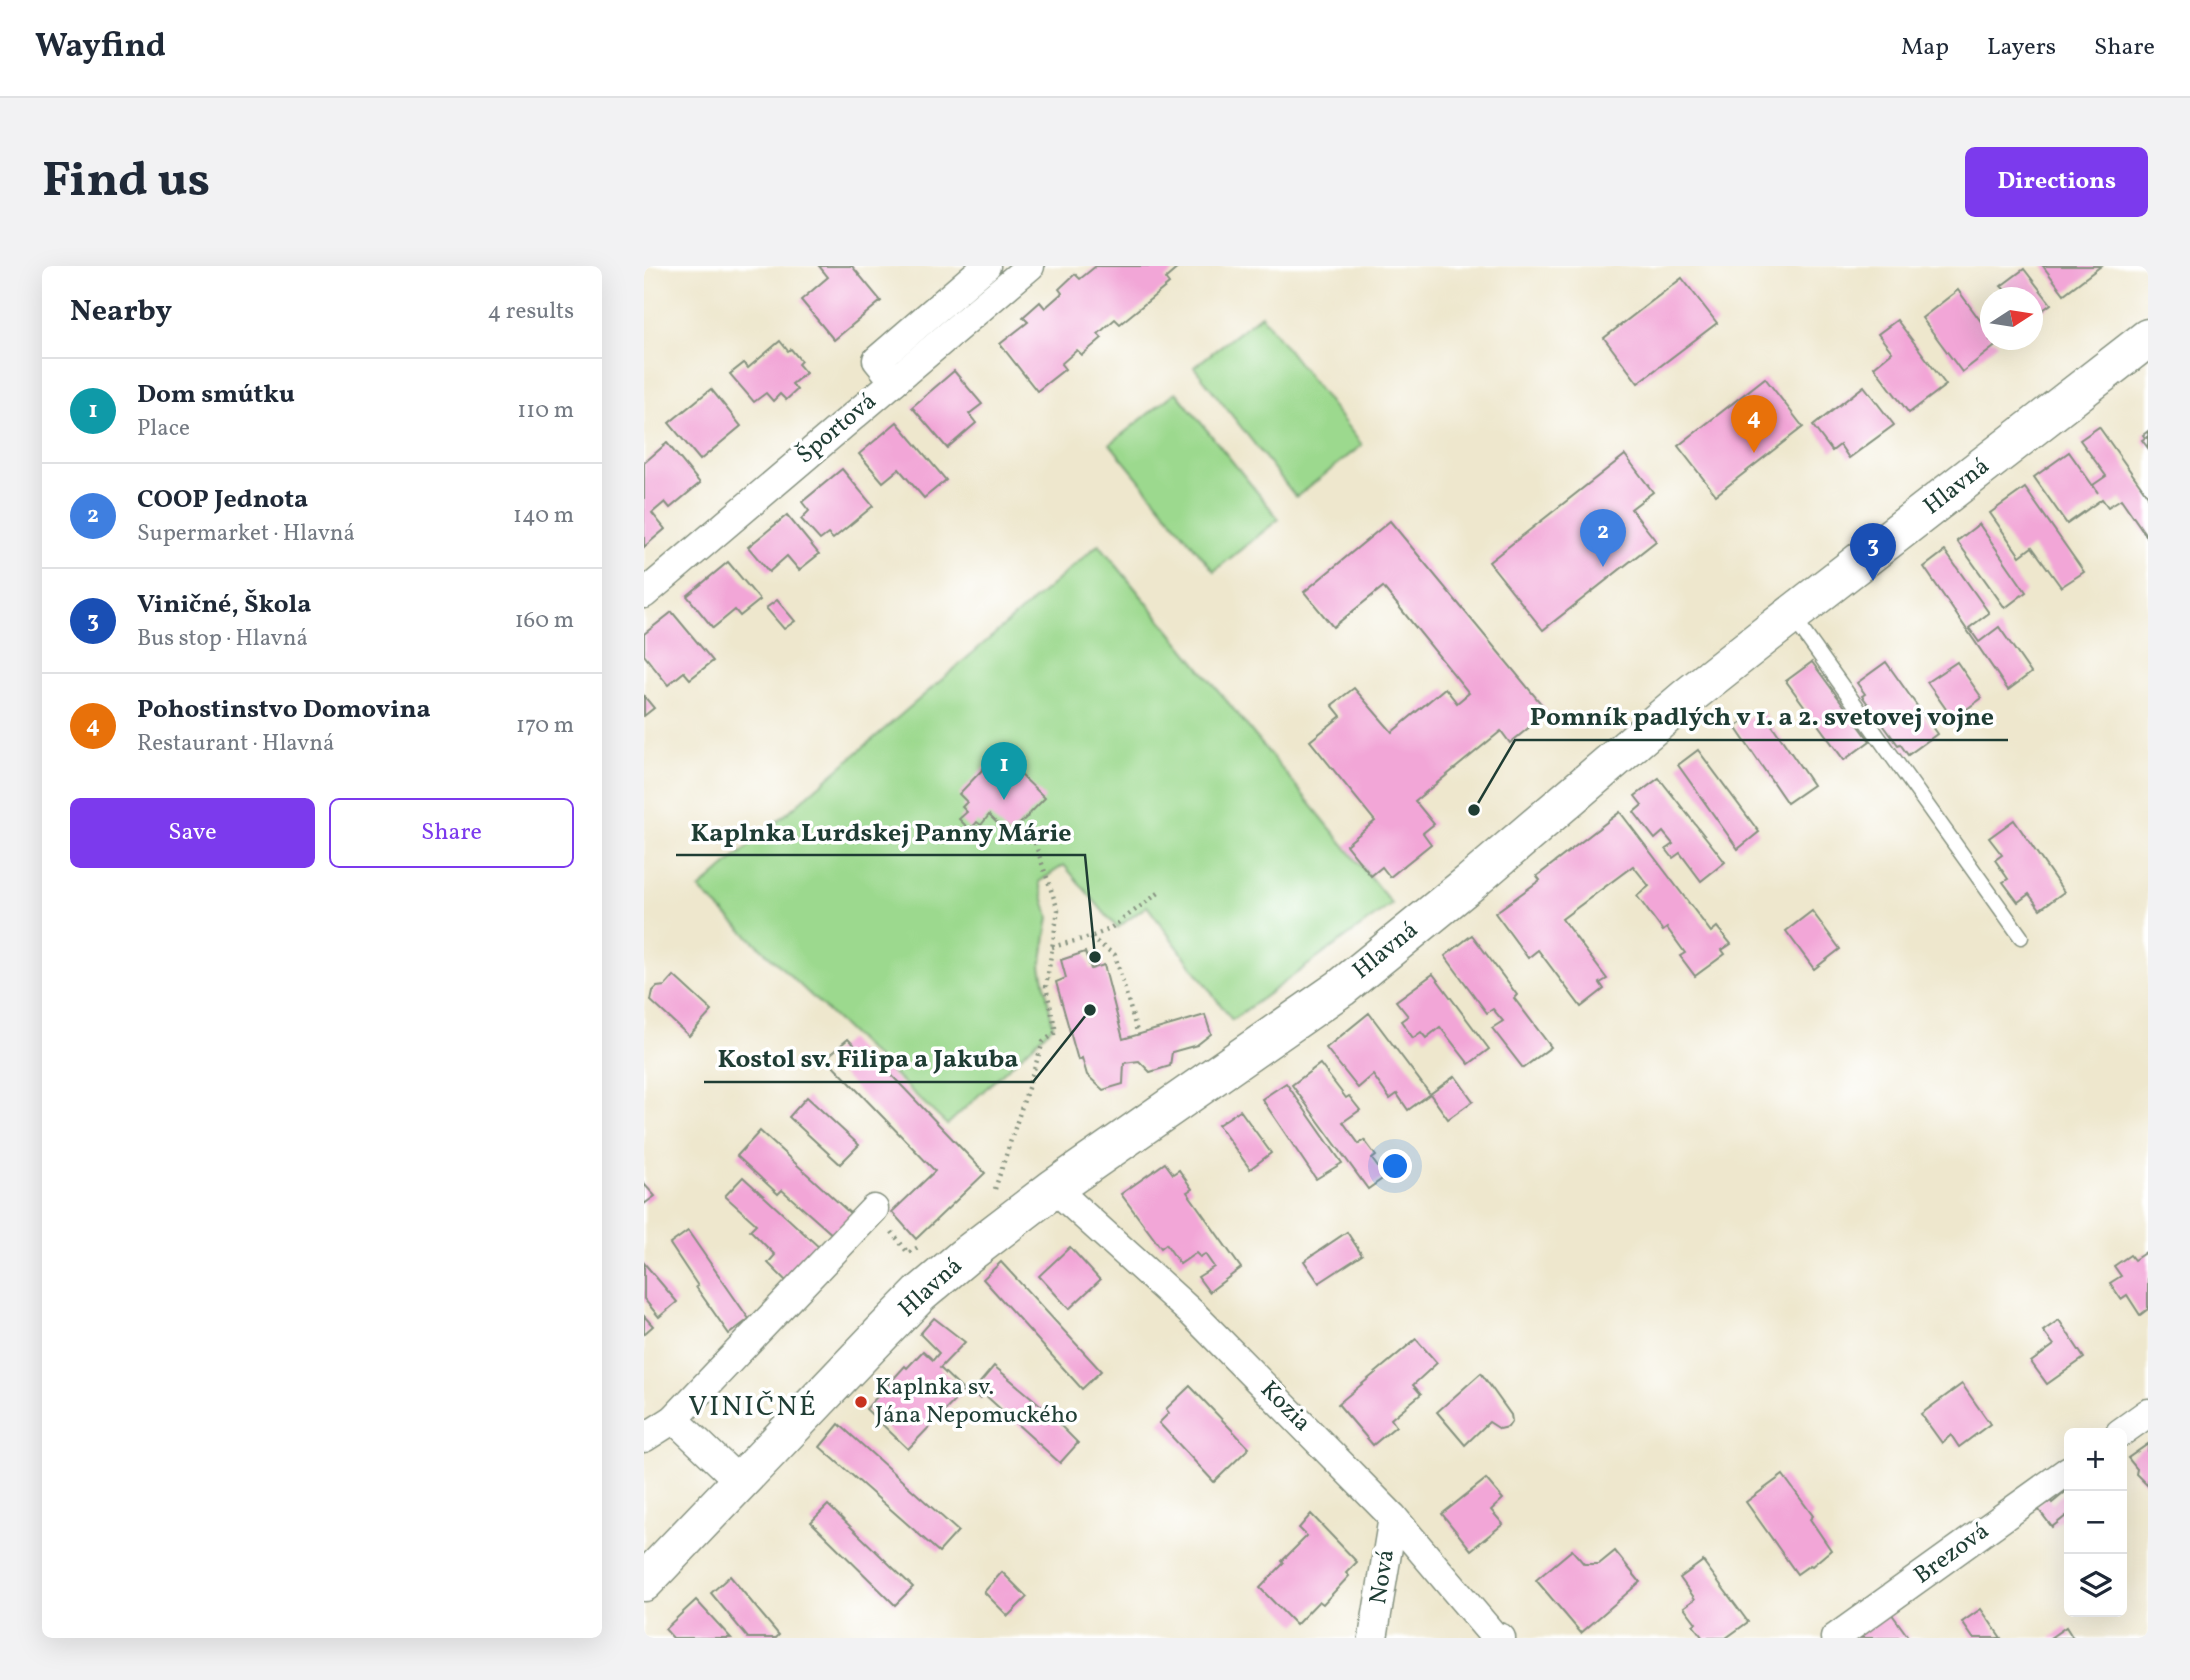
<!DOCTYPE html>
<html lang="en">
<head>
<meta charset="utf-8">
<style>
  :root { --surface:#fff; --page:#f2f2f3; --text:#1f2937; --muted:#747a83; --line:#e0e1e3; --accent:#7c3aed }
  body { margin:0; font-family:Vollkorn,serif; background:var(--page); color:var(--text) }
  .controls { position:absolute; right:21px; bottom:21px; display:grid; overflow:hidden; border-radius:10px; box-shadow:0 7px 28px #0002 }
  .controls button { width:63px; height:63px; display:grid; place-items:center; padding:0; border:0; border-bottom:2px solid var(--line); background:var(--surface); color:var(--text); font:35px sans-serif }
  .compass { position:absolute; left:1336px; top:21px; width:63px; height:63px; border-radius:50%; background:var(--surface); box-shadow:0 7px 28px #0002; rotate:78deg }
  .you { position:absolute; left:752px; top:901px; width:24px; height:24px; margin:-18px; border:5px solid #fff; border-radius:50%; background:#1a73e8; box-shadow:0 0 0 10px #1a73e833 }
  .badge { display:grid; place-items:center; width:46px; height:46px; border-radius:50%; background:var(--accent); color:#fff; font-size:23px; font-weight:700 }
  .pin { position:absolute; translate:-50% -58px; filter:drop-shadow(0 2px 4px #0008) }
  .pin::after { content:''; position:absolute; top:37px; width:24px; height:21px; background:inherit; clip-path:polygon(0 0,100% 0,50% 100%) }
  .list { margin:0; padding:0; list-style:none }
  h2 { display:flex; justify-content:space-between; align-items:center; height:91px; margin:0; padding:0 28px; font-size:30px }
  h2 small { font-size:23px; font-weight:400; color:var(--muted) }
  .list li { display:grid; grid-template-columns:46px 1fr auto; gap:21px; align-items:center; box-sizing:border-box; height:105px; padding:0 28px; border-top:2px solid var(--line) }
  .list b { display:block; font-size:26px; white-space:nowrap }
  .list p { margin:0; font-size:23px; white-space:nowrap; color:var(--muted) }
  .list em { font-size:23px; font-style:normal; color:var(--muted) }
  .actions { display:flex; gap:14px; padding:21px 28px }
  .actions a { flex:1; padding:16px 0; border:2px solid var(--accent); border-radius:10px; text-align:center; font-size:24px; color:var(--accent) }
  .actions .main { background:var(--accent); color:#fff }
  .icon { flex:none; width:38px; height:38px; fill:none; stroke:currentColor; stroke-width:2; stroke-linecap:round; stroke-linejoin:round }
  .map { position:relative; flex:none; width:1504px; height:1372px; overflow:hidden; border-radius:10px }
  header { display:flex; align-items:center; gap:42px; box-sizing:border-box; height:98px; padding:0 35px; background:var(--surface); border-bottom:2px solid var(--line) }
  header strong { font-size:33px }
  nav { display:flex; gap:38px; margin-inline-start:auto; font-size:24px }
  .intro { display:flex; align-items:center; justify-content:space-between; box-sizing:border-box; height:168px; padding:0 42px }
  h1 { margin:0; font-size:49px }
  .button { padding:18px 32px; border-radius:10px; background:var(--accent); color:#fff; font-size:24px; font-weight:700 }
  main { display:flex; gap:42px; padding:0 42px }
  aside { flex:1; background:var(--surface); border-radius:10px; box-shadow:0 7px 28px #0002 }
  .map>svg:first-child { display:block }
  .green { fill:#9cd98e; stroke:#5e8b61; stroke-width:2 }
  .building { fill:#f2a6d7 }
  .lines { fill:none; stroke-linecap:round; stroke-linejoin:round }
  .lane-casing { stroke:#869280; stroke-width:17 }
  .street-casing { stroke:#869280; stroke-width:31 }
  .secondary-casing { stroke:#869280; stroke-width:41 }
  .path { stroke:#869280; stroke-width:4.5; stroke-dasharray:2 5; stroke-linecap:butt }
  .lane { stroke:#fff; stroke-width:14 }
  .street { stroke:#fff; stroke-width:28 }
  .secondary { stroke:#fff; stroke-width:38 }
  .poi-dot { fill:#c8321e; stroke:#fff; stroke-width:2.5 }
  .labels { text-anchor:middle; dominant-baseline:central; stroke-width:7; stroke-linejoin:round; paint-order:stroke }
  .street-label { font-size:24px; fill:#1f3d34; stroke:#fff }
  .poi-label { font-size:24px; fill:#1f3d34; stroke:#fff; text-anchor:start }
  .quarter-label { font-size:28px; letter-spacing:2px; fill:#1f3d34; stroke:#fff }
  .leader { fill:none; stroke:#1f3d34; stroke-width:2.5 }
  .callout-dot { fill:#1f3d34; stroke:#fff; stroke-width:2.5 }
  .callout-label { font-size:26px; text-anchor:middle; font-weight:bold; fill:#1f3d34; stroke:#fff; stroke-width:7; stroke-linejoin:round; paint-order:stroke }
</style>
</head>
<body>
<header>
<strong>Wayfind</strong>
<nav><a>Map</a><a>Layers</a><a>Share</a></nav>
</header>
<div class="intro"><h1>Find us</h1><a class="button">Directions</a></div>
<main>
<aside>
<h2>Nearby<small>4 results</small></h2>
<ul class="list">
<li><span class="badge" style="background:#0f9aa8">1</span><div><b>Dom smútku</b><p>Place</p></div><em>110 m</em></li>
<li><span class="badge" style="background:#3f7fe0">2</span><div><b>COOP Jednota</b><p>Supermarket · Hlavná</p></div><em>140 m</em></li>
<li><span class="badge" style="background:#1a4fb4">3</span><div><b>Viničné, Škola</b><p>Bus stop · Hlavná</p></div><em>160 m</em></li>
<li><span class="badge" style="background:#e8710a">4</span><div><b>Pohostinstvo Domovina</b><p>Restaurant · Hlavná</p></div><em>170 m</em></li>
</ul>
<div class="actions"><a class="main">Save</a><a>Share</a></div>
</aside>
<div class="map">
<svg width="1504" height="1372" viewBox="0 0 1504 1372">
  <rect width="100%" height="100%" fill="#fff"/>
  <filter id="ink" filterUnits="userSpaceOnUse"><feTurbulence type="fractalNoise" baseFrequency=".0143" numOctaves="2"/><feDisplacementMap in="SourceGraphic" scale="14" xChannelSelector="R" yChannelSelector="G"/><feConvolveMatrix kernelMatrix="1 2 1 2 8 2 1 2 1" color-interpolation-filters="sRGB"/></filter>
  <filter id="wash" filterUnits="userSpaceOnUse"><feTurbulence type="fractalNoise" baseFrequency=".00686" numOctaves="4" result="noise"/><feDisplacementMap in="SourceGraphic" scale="28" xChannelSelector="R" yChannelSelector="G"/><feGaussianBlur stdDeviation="1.57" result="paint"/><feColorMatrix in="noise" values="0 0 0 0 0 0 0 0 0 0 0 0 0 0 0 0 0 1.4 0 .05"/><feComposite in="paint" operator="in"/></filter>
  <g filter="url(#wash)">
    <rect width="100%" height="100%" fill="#eee7cd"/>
    <g class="green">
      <path d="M617 49 718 179 652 231 550 101Z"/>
      <path d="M532 126 635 253 570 305 466 178Z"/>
      <path d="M455 278 748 638 588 754 503 640 473 662 420 599 395 616 405 651 397 700 409 760 303 859 55 623Z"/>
    </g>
    <g id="blocks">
      <g class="building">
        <path d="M175 0H208L237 35 190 74 157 34 184 11Z"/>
        <path d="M452 0H536L521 13 525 18 476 58 471 53 454 68 458 72 438 89 433 84 417 98 421 103 393 125 356 78 384 56 379 51 396 36 401 42 418 27 415 23 431 8 436 13Z"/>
        <path d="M1399 0H1457L1420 28Z"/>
        <path d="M1380 3 1407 38 1388 52V32H1352L1361 24 1357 20Z"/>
        <path d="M1038 12 1073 57 994 117 960 72Z"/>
        <path d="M1314 24 1346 68V74H1350L1354 78 1318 106 1278 52Z"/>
        <path d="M1253 54 1302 119 1265 147 1230 101 1248 86 1234 68Z"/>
        <path d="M136 75 144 85 147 83 157 95 154 98 162 107 148 118 153 124 142 134 136 128 129 135 122 127 110 136 86 108 100 97 104 102Z"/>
        <path d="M310 105 338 138 325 148 332 157 303 182 268 141Z"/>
        <path d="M1121 112 1159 161 1072 229 1034 180Z"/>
        <path d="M1220 120 1250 159 1205 192 1196 179 1188 185 1169 160Z"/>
        <path d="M67 123 97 160 56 194 25 157Z"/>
        <path d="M253 156 302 214 280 232 255 203 239 216 215 188Z"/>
        <path d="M1455 161 1504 230V272L1477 233 1464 241 1458 233 1423 258 1390 211 1425 186 1454 227 1449 219 1462 210 1436 174Z"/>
        <path d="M1504 165V182L1498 174 1501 172 1499 169Z"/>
        <path d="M23 177 56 217 26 242 21 236 8 247 21 263 0 281V197Z"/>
        <path d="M981 189 1009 226 987 243 1012 275 899 364 845 296Z"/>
        <path d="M198 203 229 240 189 273 184 268 176 274 157 253 165 245 158 236Z"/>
        <path d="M1381 222 1440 306 1417 321 1388 281 1376 290 1346 247Z"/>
        <path d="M143 249 175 288 155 304 143 290 125 306 104 281Z"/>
        <path d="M746 255 904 446 866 477 857 465 771 535 790 558 779 567 787 578 746 611 738 601 727 610 702 579 731 555 666 475 697 450 688 439 710 422 748 466 801 422 813 437 825 427 739 321 689 361 660 326Z"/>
        <path d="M1335 258 1382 326 1361 342 1313 275Z"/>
        <path d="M1301 285 1345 347 1325 362 1335 376 1355 361 1387 407 1364 424 1280 301Z"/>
        <path d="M84 296 116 334 96 350 91 344 69 362 43 330Z"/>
        <path d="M133 334 151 355 140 363 122 342Z"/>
        <path d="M28 346 69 395 46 413 40 406 24 419 0 389V368Z"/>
        <path d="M1168 396 1226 475 1200 494 1142 415Z"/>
        <path d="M1242 396 1293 468 1264 489 1256 478 1254 479 1218 430 1221 428 1213 417Z"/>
        <path d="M1313 396 1338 432 1309 453 1283 416Z"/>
        <path d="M0 430 10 442 0 450Z"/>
        <path d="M1117 443 1169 519 1143 537 1091 461Z"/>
        <path d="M1054 484 1115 566 1094 583 1034 499Z"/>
        <path d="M341 501 349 508 354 504 366 516 375 507 401 532 365 569 345 549 337 559 333 556 326 564 315 553 323 546 318 541 323 536 315 528Z"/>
        <path d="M1015 512 1081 596 1057 615 1036 587 1029 592 1022 583 1029 578 1019 566 1011 573 990 546 998 539 991 530Z"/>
        <path d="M976 546 1067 666 1073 661 1087 678 1078 684 1081 688 1051 710 1036 690 1041 687 1023 662 1019 665 993 630 1005 620 989 600 918 653 963 713 956 717 960 723 937 741 894 684 884 692 851 647 896 614 893 610Z"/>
        <path d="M1370 554 1420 626 1396 643 1385 628 1374 636 1359 616 1364 613 1351 594 1358 589 1345 572Z"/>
        <path d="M1168 645 1196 683 1170 703 1142 665Z"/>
        <path d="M828 669 873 729 870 732 907 781 879 802 848 762 859 755 849 743 843 747 801 690Z"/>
        <path d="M441 686 447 703 460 699 479 773 561 749 567 768 553 779 528 786 526 800 506 806 495 795 480 797 479 818 459 824 443 809 438 792 434 794 412 716 422 712 417 694Z"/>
        <path d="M789 708 845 783 825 798 796 761 782 772 777 766 769 772 757 755 764 750 752 735Z"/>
        <path d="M30 710 68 745 45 770 7 735 9 725 13 721 21 720Z"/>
        <path d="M725 747 786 828 811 810 829 835 804 853 786 828 764 844 753 828 746 833 729 809 714 822 682 782Z"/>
        <path d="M204 773 230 801 235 796 341 907 272 973 248 946 291 905 182 792Z"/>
        <path d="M676 798 702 832 705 830 716 844 699 856 715 878 720 874 732 890 728 893 741 911 724 923 648 819Z"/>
        <path d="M642 817 698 897 672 913 618 833Z"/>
        <path d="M163 831 215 879 196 898 145 851Z"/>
        <path d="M596 844 627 887 606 903 574 859Z"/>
        <path d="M116 865 208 949 189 969 138 924 134 928 93 890Z"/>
        <path d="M521 897 529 908 535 904 548 923 543 926 597 1002 565 1026 554 1011 570 1001 561 988 556 991 552 987 536 998 522 978 517 982 477 928Z"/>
        <path d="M99 911 177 983 145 1018 124 997 131 989 106 964 112 958 81 930Z"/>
        <path d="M0 918 11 930 0 938Z"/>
        <path d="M44 965 105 1053 85 1068 52 1021 54 1020 26 978Z"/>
        <path d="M703 966 718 989 675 1017 660 995Z"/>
        <path d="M426 981 456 1014 425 1043 395 1010Z"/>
        <path d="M1502 986 1504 990V1043L1496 1049 1483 1029 1477 1033 1466 1017 1477 1010 1470 1000 1486 989 1490 994Z"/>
        <path d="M357 996 457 1105 438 1123 339 1013Z"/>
        <path d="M0 997 33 1036 15 1051 0 1033Z"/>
        <path d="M0 1050 9 1060 0 1068Z"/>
        <path d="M290 1052 321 1076 296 1102 320 1125 264 1183 222 1143 261 1100 263 1102 279 1085 289 1094 295 1087 276 1068Z"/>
        <path d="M1415 1054 1440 1092 1403 1118 1387 1096 1410 1079 1399 1065Z"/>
        <path d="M772 1073 793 1097 769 1119 777 1128 747 1153 752 1160 729 1179 694 1138Z"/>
        <path d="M350 1100 394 1137 434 1177 416 1197 340 1128 336 1133 328 1126Z"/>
        <path d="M837 1107 867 1149 868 1155 864 1161 856 1163 845 1156 821 1179 793 1146Z"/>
        <path d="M1318 1118 1346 1158 1315 1181 1307 1169 1298 1177 1277 1148Z"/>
        <path d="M546 1120 605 1182 570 1216 515 1157 525 1147 522 1143Z"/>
        <path d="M195 1158 314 1265 295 1286 176 1181Z"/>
        <path d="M1504 1178V1220L1492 1208 1493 1203 1484 1192Z"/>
        <path d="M1139 1209 1169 1250 1166 1253 1187 1284 1168 1300 1166 1299 1153 1308 1102 1236Z"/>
        <path d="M842 1213 859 1233 847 1244 859 1258 827 1284 798 1248Z"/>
        <path d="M1425 1223V1255L1422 1250 1408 1261 1392 1240 1403 1230 1408 1237Z"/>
        <path d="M184 1239 269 1321 251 1339 167 1256Z"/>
        <path d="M667 1248 713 1296 702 1307 705 1310 679 1338 675 1335 652 1359 616 1322 640 1297 638 1295 663 1270 655 1262Z"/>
        <path d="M928 1284 940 1298H955L971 1285 996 1316 937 1367 892 1314Z"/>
        <path d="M1059 1295 1104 1356 1082 1372H1059L1049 1359 1052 1357 1040 1341 1051 1333 1036 1312Z"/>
        <path d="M358 1306 383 1331 364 1350 340 1326Z"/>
        <path d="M86 1310 135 1369 132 1372H104L67 1327Z"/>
        <path d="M52 1334 87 1372H29L21 1363Z"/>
        <path d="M1242 1340 1265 1372H1196Z"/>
        <path d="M1337 1343 1357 1372H1329L1318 1356Z"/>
        <path d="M1422 1361 1429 1372H1406Z"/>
      </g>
    </g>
  </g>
  <g filter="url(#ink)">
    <use href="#blocks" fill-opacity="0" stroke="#869280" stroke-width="2"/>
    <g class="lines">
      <defs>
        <path id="lane" d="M1148 350 1377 671"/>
        <g id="street">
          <path d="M250 115 233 94 342 0"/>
          <path d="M0 328 386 0"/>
          <path d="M410 922 549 1048 749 1251 849 1369 857 1372"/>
          <path d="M30 1153 95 1215"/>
          <path d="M1476 1167 1504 1147"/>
          <path d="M0 1172 30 1153 230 943"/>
          <path d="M729 1372 749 1251"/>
          <path d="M1191 1372 1425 1204"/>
        </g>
        <path id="secondary" d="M0 1316 238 1067 276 1028 320 991 410 922 697 722 827 616 1042 432 1123 368 1504 72"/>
      </defs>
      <use href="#lane" class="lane-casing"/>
      <use href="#street" class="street-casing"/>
      <use href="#secondary" class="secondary-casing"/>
      <g class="path">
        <path d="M447 672 471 689 494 769"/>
        <path d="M408 681 446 671 464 664 516 626"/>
        <path d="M351 923 399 776 412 766 402 721 414 644 382 551"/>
        <path d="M248 966 264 987 276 980"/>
      </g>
      <use href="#lane" class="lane"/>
      <use href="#street" class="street"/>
      <use href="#secondary" class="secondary"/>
    </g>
  </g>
  <circle class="poi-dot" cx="217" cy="1136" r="7"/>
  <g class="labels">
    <g class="street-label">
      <text transform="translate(193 163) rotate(-40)">Športová</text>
      <text transform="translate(1313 221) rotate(-38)">Hlavná</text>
      <text transform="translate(742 685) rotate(-39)">Hlavná</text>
      <text transform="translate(287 1022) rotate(-42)">Hlavná</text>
      <text transform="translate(641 1141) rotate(45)">Kozia</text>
      <text transform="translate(1308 1288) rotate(-36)">Brezová</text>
      <text transform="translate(739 1311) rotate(-81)">Nová</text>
    </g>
    <g class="poi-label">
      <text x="231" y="1122">Kaplnka sv.<tspan x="231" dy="28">Jána Nepomuckého</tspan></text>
    </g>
    <g class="quarter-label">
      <text x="109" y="1141">VINIČNÉ</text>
    </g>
  </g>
  <path class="leader" d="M830 544L871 474H1364M451 691L441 589H32M446 744L389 816H60"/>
  <g class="callout-dot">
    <circle cx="830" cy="544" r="7"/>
    <circle cx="451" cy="691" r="7"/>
    <circle cx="446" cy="744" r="7"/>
  </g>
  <g class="callout-label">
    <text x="1118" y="459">Pomník padlých v 1. a 2. svetovej vojne</text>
    <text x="237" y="575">Kaplnka Lurdskej Panny Márie</text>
    <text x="224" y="801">Kostol sv. Filipa a Jakuba</text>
  </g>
</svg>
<div class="controls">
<button>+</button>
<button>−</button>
<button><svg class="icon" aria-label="layers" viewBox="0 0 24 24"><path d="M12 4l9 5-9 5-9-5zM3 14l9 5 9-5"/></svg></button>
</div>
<svg class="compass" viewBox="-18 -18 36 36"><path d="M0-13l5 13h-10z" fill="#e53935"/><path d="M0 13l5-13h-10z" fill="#747a83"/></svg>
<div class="you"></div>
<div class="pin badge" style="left:360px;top:534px;background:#0f9aa8">1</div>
<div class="pin badge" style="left:959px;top:301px;background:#3f7fe0">2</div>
<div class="pin badge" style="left:1229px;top:315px;background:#1a4fb4">3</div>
<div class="pin badge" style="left:1110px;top:187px;background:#e8710a">4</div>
</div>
</main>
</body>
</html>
